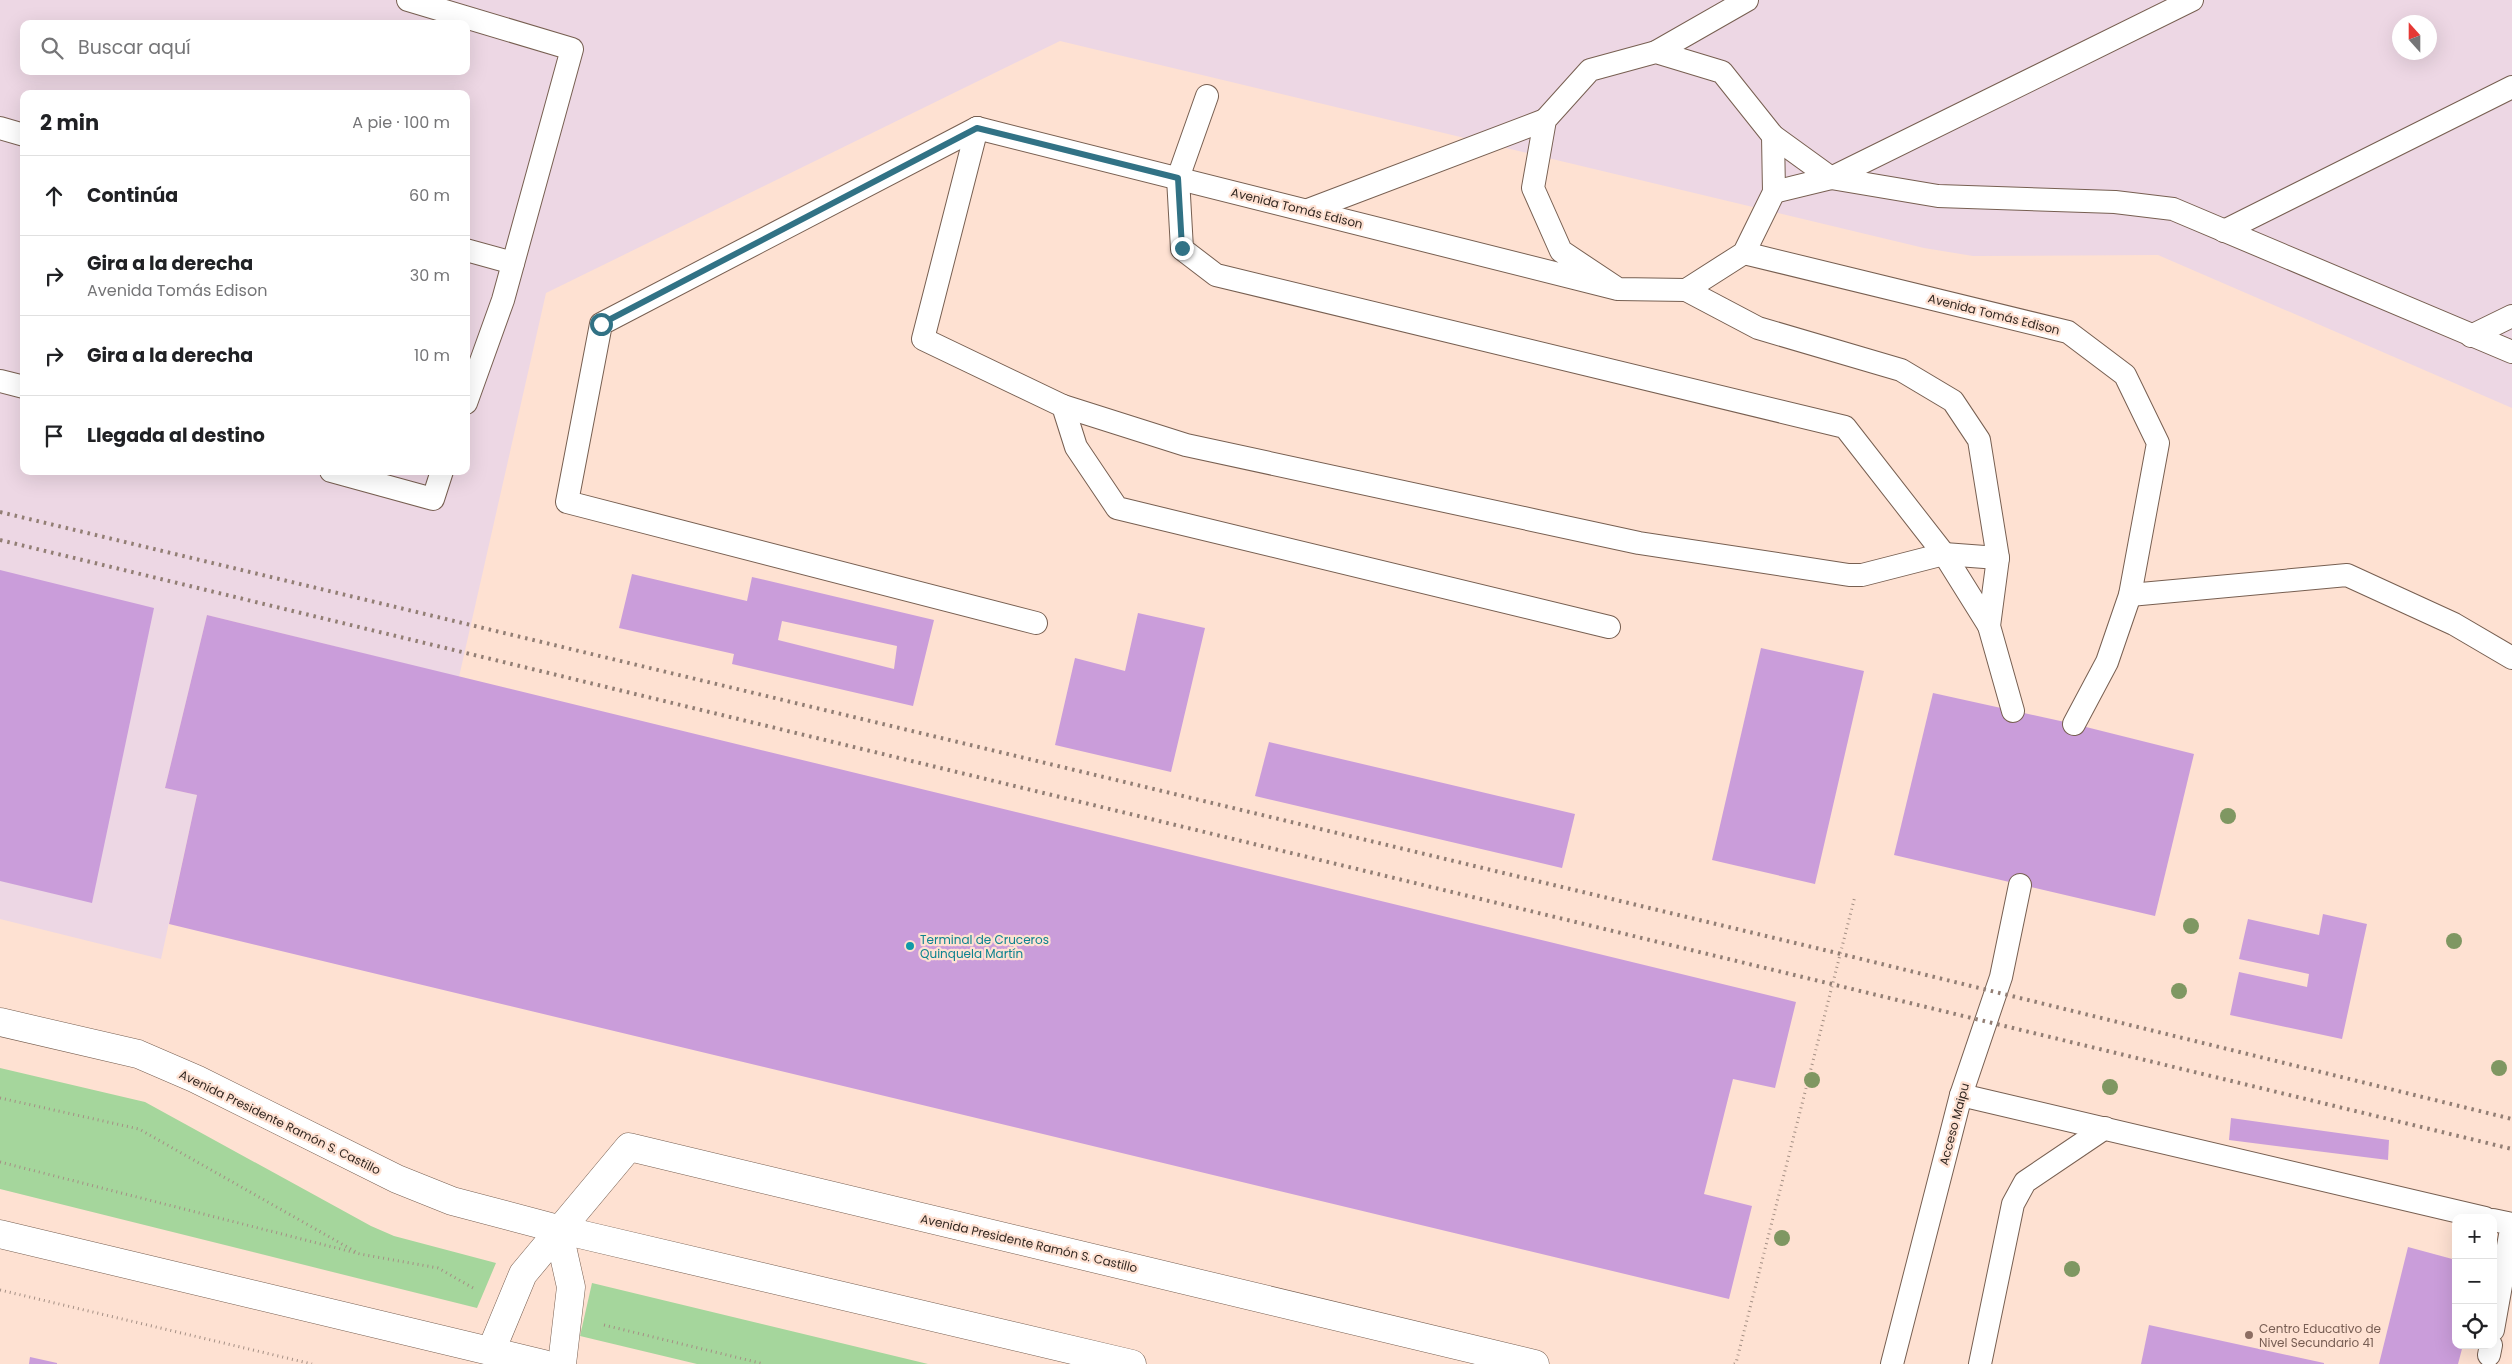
<!DOCTYPE html>
<html lang="es">
<head>
<meta charset="utf-8">
<style>
  :root { --surface:#fff; --page:#f2f2f2; --text:#202124; --muted:#757577; --line:#e0e0e0 }
  body { margin:0; font-family:Poppins,sans-serif; background:var(--page); color:var(--text) }
  .controls { position:absolute; right:15px; bottom:15px; display:grid; overflow:hidden; border-radius:10px; box-shadow:0 5px 20px #0002 }
  .controls button { width:45px; height:45px; display:grid; place-items:center; padding:0; border:0; border-bottom:1px solid var(--line); background:var(--surface); color:var(--text); font:25px sans-serif }
  .compass { position:absolute; left:2392px; top:15px; width:45px; height:45px; border-radius:50%; background:var(--surface); box-shadow:0 5px 20px #0002; rotate:339deg }
  .stop { position:absolute; width:15px; height:15px; margin:-11px; border:4px solid #317285; border-radius:50%; background:#fff }
  .stop.end { background:#317285; border-color:#fff; box-shadow:0 1px 5px #0008 }
  .list { margin:0; padding:0; list-style:none }
  h2 { display:flex; justify-content:space-between; align-items:center; height:65px; margin:0; padding:0 20px; font-size:21px }
  h2 small { font-size:16px; font-weight:400; color:var(--muted) }
  .list li { display:grid; grid-template-columns:32px 1fr auto; gap:15px; align-items:center; box-sizing:border-box; height:80px; padding:0 20px; border-top:1px solid var(--line) }
  .list b { display:block; font-size:19px; white-space:nowrap }
  .list p { margin:0; font-size:16px; white-space:nowrap; color:var(--muted) }
  .list em { font-size:16px; font-style:normal; color:var(--muted) }
  .icon { flex:none; width:28px; height:28px; fill:none; stroke:currentColor; stroke-width:2; stroke-linecap:round; stroke-linejoin:round }
  .map { position:relative; flex:none; width:2512px; height:1364px; overflow:hidden }
  .search { position:absolute; background:var(--surface); box-shadow:0 5px 20px #0002; left:20px; top:20px; width:450px; height:55px; display:flex; align-items:center; gap:12px; box-sizing:border-box; padding:0 18px; border-radius:10px; color:var(--muted); font-size:19px }
  .panel { position:absolute; background:var(--surface); box-shadow:0 5px 20px #0002; left:20px; top:90px; width:450px; height:385px; border-radius:10px }
  .map>svg:first-child { display:block }
  .industrial { fill:#edd7e4; fill-rule:evenodd }
  .green { fill:#a5d69c }
  .building { fill:#ca9dda; fill-rule:evenodd }
  .lines { fill:none; stroke-linecap:round; stroke-linejoin:round }
  .lane-casing { stroke:#775f51; stroke-width:24 }
  .secondary-casing { stroke:#775f51; stroke-width:29 }
  .path { stroke:#a48f84; stroke-width:3; stroke-dasharray:1 4; stroke-linecap:butt }
  .lane { stroke:#fff; stroke-width:22 }
  .secondary { stroke:#fff; stroke-width:28 }
  .rail { stroke:#927e74; stroke-width:4; stroke-dasharray:2.5 5; stroke-linecap:butt }
  .tree { fill:#7f9762 }
  .route { stroke:#317285; stroke-width:6 }
  .culture-dot { fill:#0f9aa8; stroke:#fee1d2; stroke-width:2 }
  .education-dot { fill:#8d6e63; stroke:#fee1d2; stroke-width:2 }
  .labels { text-anchor:middle; dominant-baseline:central; stroke-width:4.5; stroke-linejoin:round; paint-order:stroke }
  .street-label { font-size:12px; fill:#332822; stroke:#fee1d2 }
  .culture-label { font-size:12px; fill:#0d838f; stroke:#fee1d2; text-anchor:start }
  .education-label { font-size:12px; fill:#785e54; stroke:#fee1d2; text-anchor:start }
</style>
</head>
<body>
<div class="map">
<svg width="2512" height="1364" viewBox="0 0 2512 1364">
  <rect width="100%" height="100%" fill="#fee1d2"/>
  <path class="industrial" d="M0 0H2512V408L2158 255 1973 256 1924 248 1060 41 546 293 459 677 207 615 165 788 197 795 161 959 0 919ZM2400 22H2430V52H2400ZM24 24H466V71H24ZM24 94H466V471H24Z"/>
  <g class="green">
    <path d="M0 1068 145 1102 371 1226 394 1236 496 1263 477 1308 0 1189Z"/>
    <path d="M592 1283 928 1364H697L580 1336Z"/>
  </g>
  <g class="building">
    <path d="M0 570 154 608 92 903 0 881Z"/>
    <path d="M632 574 747 601 752 577 934 620 913 706 732 664 734 654 619 628ZM782 621 897 646 894 669 778 640Z"/>
    <path d="M1138 613 1205 628 1171 772 1055 745 1075 658 1125 671Z"/>
    <path d="M207 615 1796 1002 1775 1088 1733 1079 1704 1194 1752 1206 1729 1299 169 924 197 795 165 788Z"/>
    <path d="M1761 648 1864 671 1815 884 1712 860Z"/>
    <path d="M1933 693 2074 724 2194 754 2155 916 1894 855Z"/>
    <path d="M1269 742 1575 814 1562 868 1255 796Z"/>
    <path d="M2323 914 2367 924 2342 1039 2230 1015 2239 972 2307 987 2309 974 2239 959 2248 919 2319 935Z"/>
    <path d="M2231 1118 2389 1140 2388 1160 2229 1140Z"/>
    <path d="M2408 1247 2456 1260V1345H2463L2458 1364H2379Z"/>
    <path d="M2149 1325 2324 1363V1364H2141Z"/>
    <path d="M30 1357 57 1363V1364H29Z"/>
  </g>
  <g class="lines">
    <defs>
      <g id="lane">
        <path d="M408 0 572 49 503 300 466 403"/>
        <path d="M1656 52 1747 0"/>
        <path d="M1207 96 1178 178 1182 249 1216 275 1845 427 1944 554 1989 626"/>
        <path d="M0 128 24 135"/>
        <path d="M977 128 1618 289 1686 290 1744 253 1774 192 1773 136 1722 72 1656 52 1590 70 1545 120 1533 188 1561 251 1618 289"/>
        <path d="M977 128 601 324 567 502 1036 623"/>
        <path d="M977 128 923 339 1063 406 1076 447 1117 508 1609 627"/>
        <path d="M1773 136 1831 178 1938 196 2115 202 2173 209 2512 352"/>
        <path d="M1774 192 1831 178 2192 0"/>
        <path d="M1308 210 1545 120"/>
        <path d="M2224 231 2512 87"/>
        <path d="M466 250 513 263"/>
        <path d="M1744 253 2068 332 2125 375 2158 443 2130 595 2107 662 2074 724"/>
        <path d="M1686 290 1758 328 1901 370 1953 401 1979 440 1998 558 1989 626 2013 711"/>
        <path d="M2471 336 2512 316"/>
        <path d="M0 381 24 387"/>
        <path d="M1063 406 1186 445 1639 543 1849 575H1862L1944 554 1998 558"/>
        <path d="M331 471 433 499 442 471"/>
        <path d="M2130 595 2347 575 2454 624 2512 658"/>
        <path d="M1961 1095 2485 1218"/>
        <path d="M2493 1220 2512 1224 2493 1330"/>
        <path d="M2489 1355 2491 1345"/>
        <path d="M1892 1364 1961 1095 2001 977 2020 885"/>
        <path d="M1980 1364 2013 1204 2025 1182 2105 1128"/>
      </g>
      <g id="secondary">
        <path d="M0 1022 138 1054 196 1079 397 1179 452 1201 558 1229 1132 1364"/>
        <path d="M558 1229 571 1287 562 1364"/>
        <path d="M0 1234 544 1364"/>
        <path d="M491 1351 523 1274 629 1147 1535 1364"/>
      </g>
    </defs>
    <use href="#lane" class="lane-casing"/>
    <use href="#secondary" class="secondary-casing"/>
    <g class="path">
      <path d="M0 1098 139 1129 356 1252"/>
      <path d="M0 1162 360 1254 438 1268 475 1289"/>
      <path d="M0 1290 312 1364"/>
      <path d="M604 1325 764 1364"/>
      <path d="M1734 1364 1736 1363 1855 896"/>
    </g>
    <use href="#lane" class="lane"/>
    <use href="#secondary" class="secondary"/>
    <g class="rail">
      <path d="M0 512 1841 954 2512 1119"/>
      <path d="M0 540 2512 1149"/>
    </g>
  </g>
  <g class="tree">
    <circle cx="2228" cy="816" r="8"/>
    <circle cx="2191" cy="926" r="8"/>
    <circle cx="2454" cy="941" r="8"/>
    <circle cx="2179" cy="991" r="8"/>
    <circle cx="2499" cy="1068" r="8"/>
    <circle cx="1812" cy="1080" r="8"/>
    <circle cx="2110" cy="1087" r="8"/>
    <circle cx="1782" cy="1238" r="8"/>
    <circle cx="2072" cy="1269" r="8"/>
  </g>
  <g class="lines">
    <path class="route" d="M601 324 977 128 1178 178 1182 248"/>
  </g>
  <circle class="culture-dot" cx="910" cy="946" r="5"/>
  <circle class="education-dot" cx="2249" cy="1335" r="5"/>
  <g class="labels">
    <g class="street-label">
      <text transform="translate(1297 208) rotate(14)">Avenida Tomás Edison</text>
      <text transform="translate(1994 314) rotate(14)">Avenida Tomás Edison</text>
      <text transform="translate(280 1122) rotate(26)">Avenida Presidente Ramón S. Castillo</text>
      <text transform="translate(1954 1124) rotate(-75)">Acceso Maipu</text>
      <text transform="translate(1029 1243) rotate(13)">Avenida Presidente Ramón S. Castillo</text>
    </g>
    <g class="culture-label">
      <text x="920" y="939">Terminal de Cruceros<tspan x="920" dy="14">Quinquela Martín</tspan></text>
    </g>
    <g class="education-label">
      <text x="2259" y="1328">Centro Educativo de<tspan x="2259" dy="14">Nivel Secundario 41</tspan></text>
    </g>
  </g>
</svg>
<div class="controls">
<button>+</button>
<button>−</button>
<button><svg class="icon" aria-label="locate" viewBox="0 0 24 24"><circle cx="12" cy="12" r="6"/><path d="M12 2v4M12 18v4M2 12h4M18 12h4"/></svg></button>
</div>
<svg class="compass" viewBox="-18 -18 36 36"><path d="M0-13l5 13h-10z" fill="#e53935"/><path d="M0 13l5-13h-10z" fill="#757577"/></svg>
<div class="stop" style="left:601px;top:324px"></div>
<div class="stop end" style="left:1182px;top:248px"></div>
<div class="search"><svg class="icon" aria-label="search" viewBox="0 0 24 24"><circle cx="10" cy="10" r="6"/><path d="M15 15l6 6"/></svg>Buscar aquí</div>
<section class="panel">
<h2>2 min<small>A pie · 100 m</small></h2>
<ul class="list">
<li><svg class="icon" aria-label="ahead" viewBox="0 0 24 24"><path d="M12 20V5M6 11l6-6 6 6"/></svg><div><b>Continúa</b></div><em>60 m</em></li>
<li><svg class="icon" aria-label="right" viewBox="0 0 24 24"><path d="M7 20v-9h11M14 6l5 5-5 5"/></svg><div><b>Gira a la derecha</b><p>Avenida Tomás Edison</p></div><em>30 m</em></li>
<li><svg class="icon" aria-label="right" viewBox="0 0 24 24"><path d="M7 20v-9h11M14 6l5 5-5 5"/></svg><div><b>Gira a la derecha</b></div><em>10 m</em></li>
<li><svg class="icon" aria-label="arrive" viewBox="0 0 24 24"><path d="M6 21V4h12l-3 4 3 4H6"/></svg><div><b>Llegada al destino</b></div></li>
</ul>
</section>
</div>
</body>
</html>
